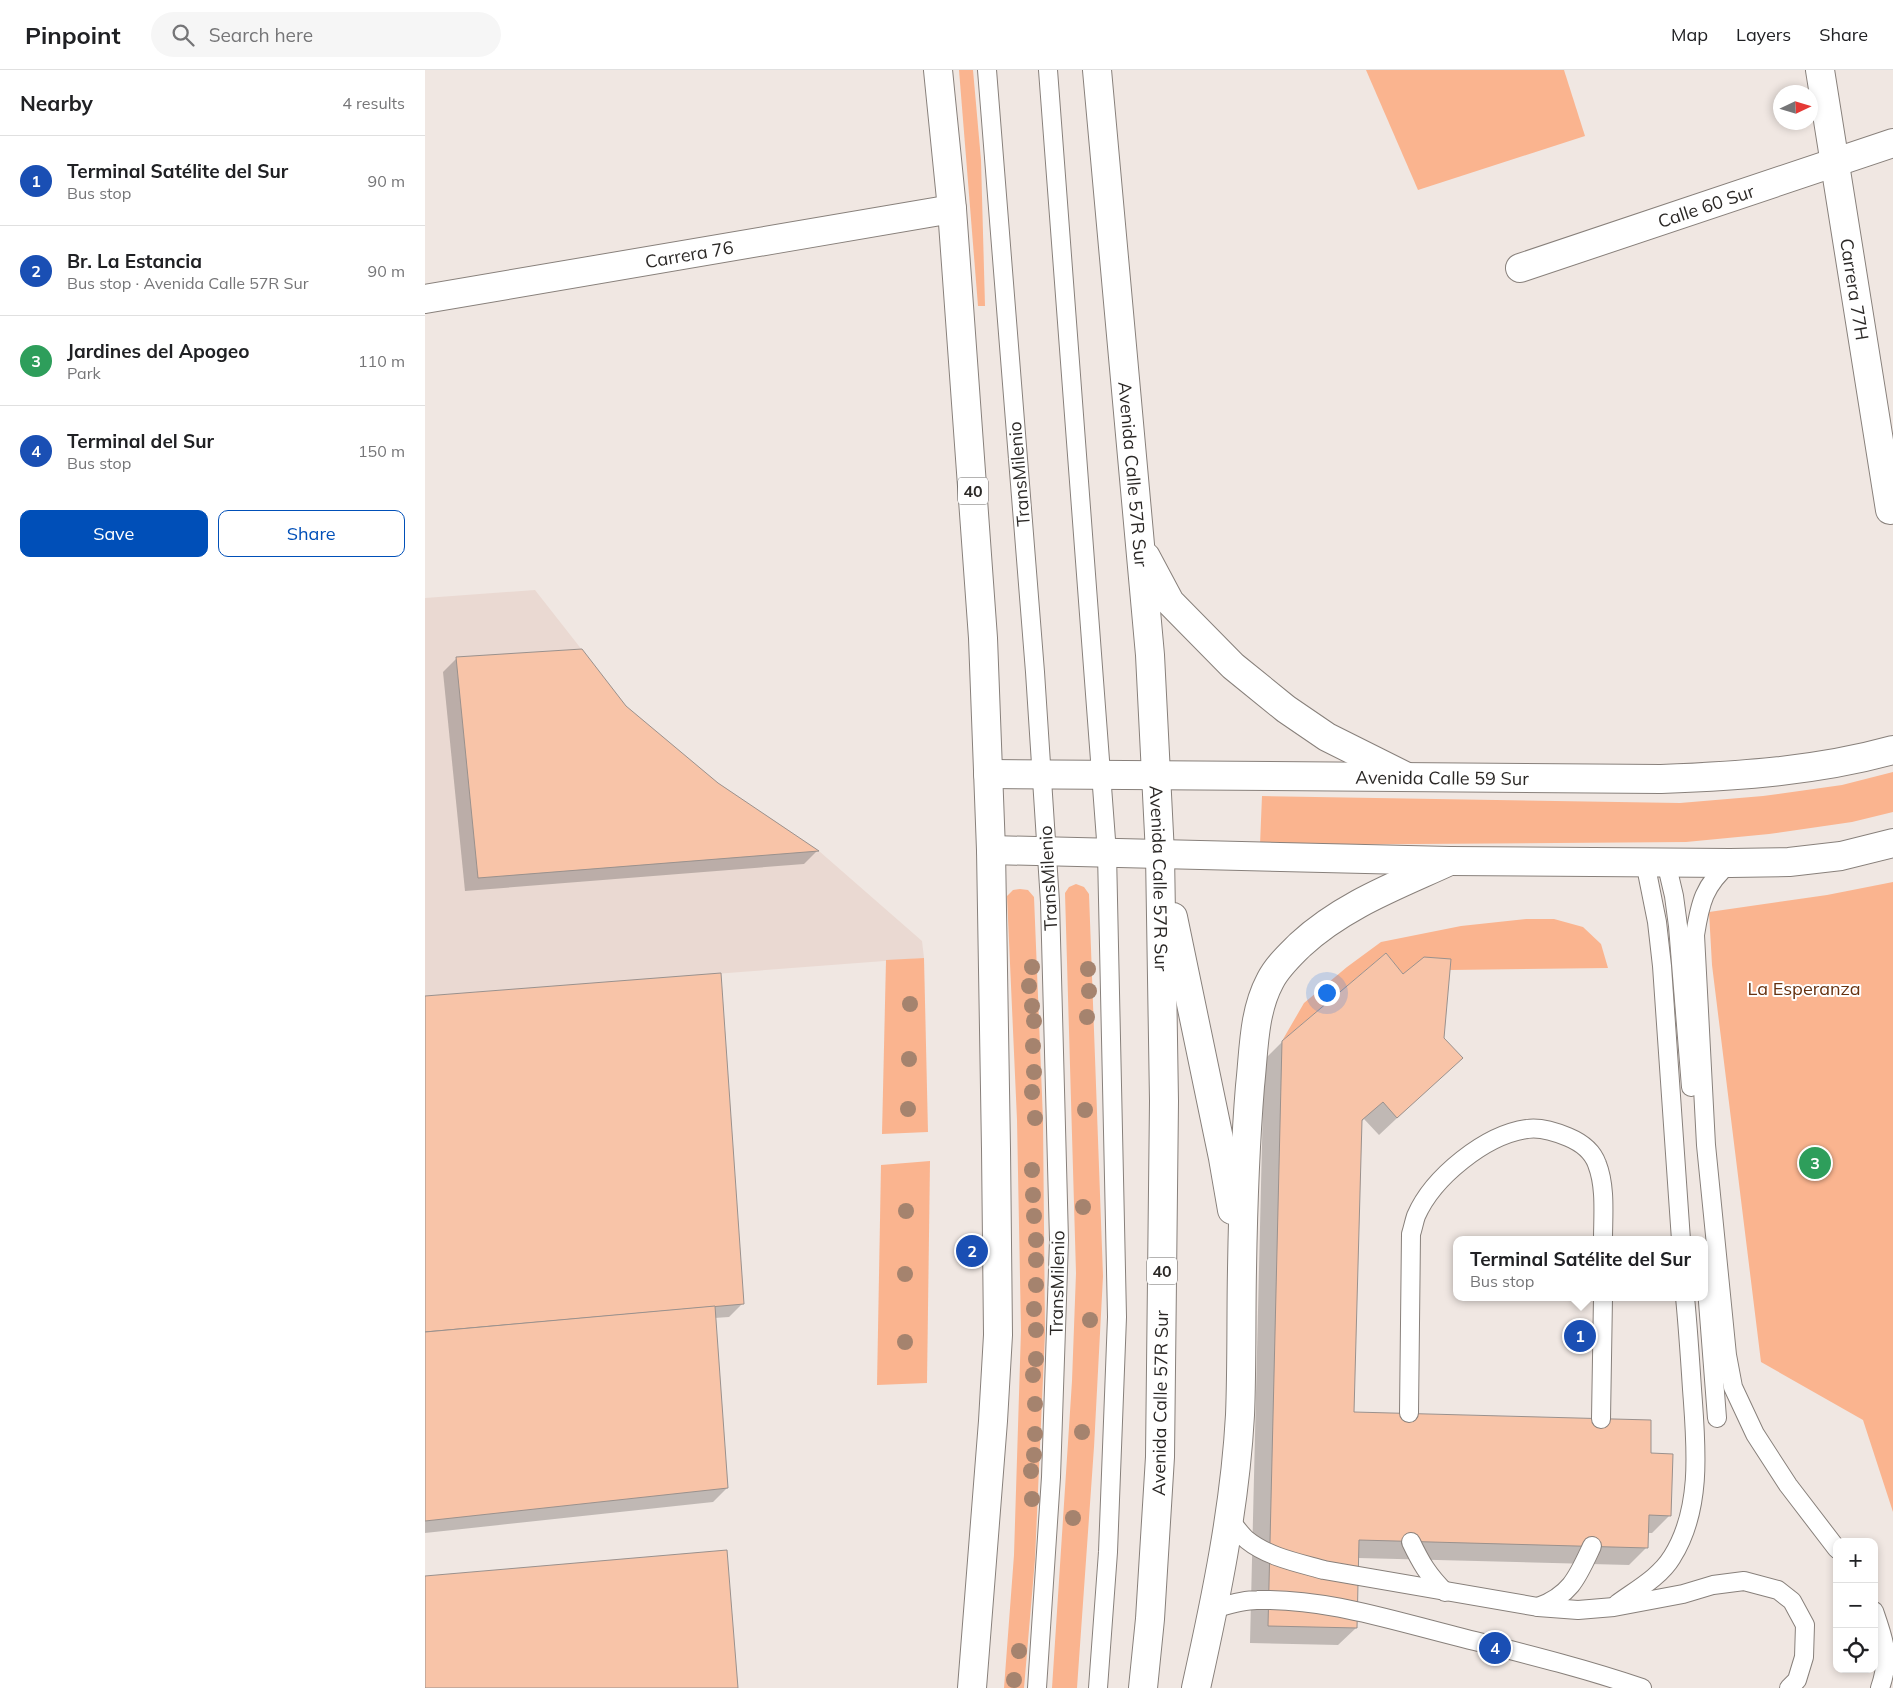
<!DOCTYPE html>
<html lang="en">
<head>
<meta charset="utf-8">
<style>
  :root { --surface:#fff; --page:#f6f6f6; --text:#202124; --muted:#757577; --line:#e0e0e0; --accent:#004fb8 }
  body { margin:0; font-family:Mulish,sans-serif; background:var(--page); color:var(--text) }
  .controls { position:absolute; right:15px; bottom:15px; display:grid; overflow:hidden; border-radius:10px; box-shadow:0 2px 8px #0003 }
  .controls button { width:45px; height:45px; display:grid; place-items:center; padding:0; border:0; border-bottom:1px solid var(--line); background:var(--surface); color:var(--text); font:25px sans-serif }
  .compass { position:absolute; left:1348px; top:15px; width:45px; height:45px; border-radius:50%; background:var(--surface); box-shadow:0 2px 8px #0003; rotate:86deg }
  .you { position:absolute; left:901px; top:922px; width:18px; height:18px; margin:-12px; border:4px solid #fff; border-radius:50%; background:#1a73e8; box-shadow:0 0 0 8px #1a73e833 }
  .badge { display:grid; place-items:center; width:32px; height:32px; border-radius:50%; background:var(--accent); color:#fff; font-size:16px; font-weight:700 }
  .pin { position:absolute; translate:-50% -50%; border:2px solid #fff; box-shadow:0 1px 5px #0006 }
  .popup { position:absolute; left:1028px; top:1166px; width:255px; height:65px; box-sizing:border-box; display:grid; place-content:center; border-radius:10px; background:var(--surface); filter:drop-shadow(0 1px 4px #0005); font-size:16px; white-space:nowrap; color:var(--muted) }
  .popup b { font-size:19px; color:var(--text) }
  .popup::after { content:''; position:absolute; left:50%; top:100%; margin-left:-10px; border:10px solid transparent; border-top-color:var(--surface) }
  .list { margin:0; padding:0; list-style:none }
  h2 { display:flex; justify-content:space-between; align-items:center; height:65px; margin:0; padding:0 20px; font-size:21px }
  h2 small { font-size:16px; font-weight:400; color:var(--muted) }
  .list li { display:grid; grid-template-columns:32px 1fr auto; gap:15px; align-items:center; box-sizing:border-box; height:90px; padding:0 20px; border-top:1px solid var(--line) }
  .list b { display:block; font-size:19px; white-space:nowrap }
  .list p { margin:0; font-size:16px; white-space:nowrap; color:var(--muted) }
  .list em { font-size:16px; font-style:normal; color:var(--muted) }
  .actions { display:flex; gap:10px; padding:15px 20px }
  .actions a { flex:1; padding:11px 0; border:1px solid var(--accent); border-radius:10px; text-align:center; font-size:18px; color:var(--accent) }
  .actions .main { background:var(--accent); color:#fff }
  .icon { flex:none; width:28px; height:28px; fill:none; stroke:currentColor; stroke-width:2; stroke-linecap:round; stroke-linejoin:round }
  .map { position:relative; flex:none; width:1468px; height:1618px; overflow:hidden }
  header { display:flex; align-items:center; gap:30px; box-sizing:border-box; height:70px; padding:0 25px; background:var(--surface); border-bottom:1px solid var(--line) }
  header strong { font-size:24px }
  nav { display:flex; gap:28px; margin-inline-start:auto; font-size:18px }
  .search { width:350px; height:45px; background:var(--page); display:flex; align-items:center; gap:12px; box-sizing:border-box; padding:0 18px; border-radius:28px; color:var(--muted); font-size:19px }
  main { display:flex }
  aside { flex:1; background:var(--surface) }
  .map>svg:first-child { display:block }
  .built { fill:#ead9d2 }
  .green { fill:#fab48f }
  .shadow { fill:#0003 }
  .building { fill:#f8c4a8; stroke:#9a918d }
  .lines { fill:none; stroke-linecap:round; stroke-linejoin:round }
  .lane-casing { stroke:#88807b; stroke-width:20 }
  .street-casing { stroke:#88807b; stroke-width:30 }
  .secondary-casing { stroke:#88807b; stroke-width:30 }
  .primary-casing { stroke:#88807b; stroke-width:30 }
  .highway-casing { stroke:#88807b; stroke-width:30 }
  .lane { stroke:#fff; stroke-width:18 }
  .street { stroke:#fff; stroke-width:28 }
  .secondary { stroke:#fff; stroke-width:28 }
  .primary { stroke:#fff; stroke-width:28 }
  .highway { stroke:#fff; stroke-width:28 }
  .tree { fill:#a5836e }
  .labels { text-anchor:middle; dominant-baseline:central; stroke-width:4; stroke-linejoin:round; paint-order:stroke }
  .shield { fill:#fff; stroke:#6b6867; stroke-width:1 }
  .shield-label { font-size:16px; font-weight:bold; fill:#2b2826 }
  .street-label { font-size:18px; fill:#2b2826; stroke:#fff }
  .park-label { font-size:18px; fill:#673210; stroke:#fff }
</style>
</head>
<body>
<header>
<strong>Pinpoint</strong>
<div class="search"><svg class="icon" aria-label="search" viewBox="0 0 24 24"><circle cx="10" cy="10" r="6"/><path d="M15 15l6 6"/></svg>Search here</div>
<nav><a>Map</a><a>Layers</a><a>Share</a></nav>
</header>
<main>
<aside>
<h2>Nearby<small>4 results</small></h2>
<ul class="list">
<li><span class="badge" style="background:#1a4fb4">1</span><div><b>Terminal Satélite del Sur</b><p>Bus stop</p></div><em>90 m</em></li>
<li><span class="badge" style="background:#1a4fb4">2</span><div><b>Br. La Estancia</b><p>Bus stop · Avenida Calle 57R Sur</p></div><em>90 m</em></li>
<li><span class="badge" style="background:#2e9e5b">3</span><div><b>Jardines del Apogeo</b><p>Park</p></div><em>110 m</em></li>
<li><span class="badge" style="background:#1a4fb4">4</span><div><b>Terminal del Sur</b><p>Bus stop</p></div><em>150 m</em></li>
</ul>
<div class="actions"><a class="main">Save</a><a>Share</a></div>
</aside>
<div class="map">
<svg width="1468" height="1618" viewBox="0 0 1468 1618">
  <rect width="100%" height="100%" fill="#f0e7e2"/>
  <path class="built" d="M110 520 201 636 293 713 394 781 497 871 499 888 0 926V528Z"/>
  <g class="green">
    <path d="M534 0H548L556 90 560 236H553Z"/>
    <path d="M941 0H1139L1160 66 993 120Z"/>
    <path d="M1468 702V742L1427 752 1344 764 1261 772 835 775 837 726 1255 733 1338 726 1417 715Z"/>
    <path d="M1468 812V1442L1438 1350 1336 1292 1287 895 1284 842 1402 825Z"/>
    <path d="M651 814 659 817 664 824 678 1206 669 1377 652 1618H627L647 1311 651 1203 640 823 644 817Z"/>
    <path d="M595 819 603 820 609 827 618 1050 620 1263 610 1489 599 1618H579L589 1485 596 1260 592 1050 582 826 588 820Z"/>
    <path d="M1101 849H1129L1158 857 1176 874 1183 898 1025 900 978 904 961 883 857 971 879 933 922 897 956 872 1036 856Z"/>
    <path d="M499 888 503 1062 457 1064 461 890Z"/>
    <path d="M505 1091 502 1313 452 1315 456 1095Z"/>
  </g>
  <g class="shadow">
    <path d="M32 588 292 714 392 781 379 794 40 821 18 602Z"/>
    <path d="M0 927 318 1233 304 1247 289 1248 302 1418 288 1432 0 1463Z"/>
    <path d="M1018 968 1036 988 954 1065 939 1049 936 1052 928 1343 1224 1384 1245 1445 1227 1463H1222V1477L1204 1495 933 1488 931 1558 913 1575 825 1573 839 990 857 972Z"/>
  </g>
  <g class="building">
    <path d="M157 579 201 636 293 713 394 781 53 808 31 587Z"/>
    <path d="M961 883 978 904 999 887 1026 889 1019 968 1038 988 972 1048 958 1032 937 1050 929 1342 1226 1350V1383L1248 1384 1246 1446 1224 1445 1223 1478 934 1470 932 1558 843 1556 857 971Z"/>
    <path d="M296 903 319 1234 0 1262V926Z"/>
    <path d="M290 1236 303 1418 0 1451V1262Z"/>
    <path d="M302 1480 313 1618H0V1506Z"/>
  </g>
  <g class="lines">
    <defs>
      <g id="lane">
        <path d="M562 0 610 602 625 832 634 1170 626 1407 612 1618"/>
        <path d="M623 0 682 783 692 1247 683 1482 673 1618"/>
        <path d="M1220 792 1232 852 1237 896 1256 1170"/>
        <path d="M1241 792 1249 826 1253 856 1266 1017"/>
        <path d="M1305 793C1279 815 1275 833 1270 865L1281 1075 1302 1285 1308 1317 1330 1364 1363 1415 1412 1479"/>
        <path d="M1279 1180 1292 1348"/>
        <path d="M984 1343 986 1164C988 1158 989 1152 991 1146 1008 1107 1060 1065 1102 1059 1114 1057 1131 1062 1143 1067 1155 1072 1167 1080 1172 1094 1181 1117 1178 1146 1178 1170"/>
        <path d="M1176 1349 1178 1227"/>
        <path d="M804 1449C810 1456 815 1464 822 1470 843 1487 874 1493 899 1500L1113 1537 1153 1540 1189 1537 1258 1524 1288 1515 1319 1511 1353 1520 1367 1531 1380 1555 1379 1587 1372 1610 1364 1618"/>
        <path d="M986 1472C996 1493 1003 1505 1020 1522"/>
        <path d="M1192 1534C1211 1520 1235 1507 1247 1487 1278 1438 1271 1374 1267 1319 1265 1288 1263 1258 1260 1227"/>
        <path d="M1113 1537C1146 1525 1153 1506 1167 1476"/>
        <path d="M788 1539C802 1535 817 1530 832 1530 899 1528 966 1550 1030 1566 1093 1582 1155 1597 1217 1618"/>
        <path d="M1449 1541C1459 1570 1466 1587 1455 1618"/>
      </g>
      <g id="street">
        <path id="s1" d="M1395 0 1465 440 1468 439"/>
        <path id="s2" d="M1095 198 1468 73"/>
      </g>
      <g id="secondary">
        <path id="s3" d="M0 229 527 139"/>
      </g>
      <g id="primary">
        <path id="s4" d="M563 704 1236 709C1315 706 1392 701 1468 680"/>
        <path d="M566 780 1025 791 1305 793 1364 792 1416 786 1468 773"/>
      </g>
      <g id="highway">
        <path d="M513 0 527 139 558 568 566 780 571 1079 573 1265 568 1351 547 1618"/>
        <path id="s5" d="M672 0 725 585 735 784 739 1031 735 1387 725 1549 718 1618"/>
        <path d="M721 487 745 532 808 596 861 639 902 667 980 706"/>
        <path d="M748 847 798 1088 807 1140"/>
        <path d="M771 1618C791 1528 810 1437 815 1345 817 1296 816 1248 817 1199 818 1138 820 1077 825 1016 829 981 828 943 845 911 852 897 864 886 875 875 918 835 973 815 1025 791"/>
      </g>
    </defs>
    <use href="#lane" class="lane-casing"/>
    <use href="#street" class="street-casing"/>
    <use href="#secondary" class="secondary-casing"/>
    <use href="#primary" class="primary-casing"/>
    <use href="#highway" class="highway-casing"/>
    <use href="#lane" class="lane"/>
    <use href="#street" class="street"/>
    <use href="#secondary" class="secondary"/>
    <use href="#primary" class="primary"/>
    <use href="#highway" class="highway"/>
  </g>
  <g class="tree">
    <circle cx="607" cy="897" r="8"/>
    <circle cx="663" cy="899" r="8"/>
    <circle cx="604" cy="916" r="8"/>
    <circle cx="664" cy="921" r="8"/>
    <circle cx="485" cy="934" r="8"/>
    <circle cx="607" cy="936" r="8"/>
    <circle cx="662" cy="947" r="8"/>
    <circle cx="609" cy="951" r="8"/>
    <circle cx="608" cy="976" r="8"/>
    <circle cx="484" cy="989" r="8"/>
    <circle cx="609" cy="1002" r="8"/>
    <circle cx="607" cy="1022" r="8"/>
    <circle cx="483" cy="1039" r="8"/>
    <circle cx="660" cy="1040" r="8"/>
    <circle cx="610" cy="1048" r="8"/>
    <circle cx="607" cy="1100" r="8"/>
    <circle cx="608" cy="1125" r="8"/>
    <circle cx="658" cy="1137" r="8"/>
    <circle cx="481" cy="1141" r="8"/>
    <circle cx="609" cy="1146" r="8"/>
    <circle cx="611" cy="1170" r="8"/>
    <circle cx="611" cy="1190" r="8"/>
    <circle cx="480" cy="1204" r="8"/>
    <circle cx="611" cy="1215" r="8"/>
    <circle cx="609" cy="1239" r="8"/>
    <circle cx="665" cy="1250" r="8"/>
    <circle cx="611" cy="1260" r="8"/>
    <circle cx="480" cy="1272" r="8"/>
    <circle cx="611" cy="1289" r="8"/>
    <circle cx="608" cy="1305" r="8"/>
    <circle cx="610" cy="1334" r="8"/>
    <circle cx="657" cy="1362" r="8"/>
    <circle cx="610" cy="1364" r="8"/>
    <circle cx="609" cy="1385" r="8"/>
    <circle cx="606" cy="1401" r="8"/>
    <circle cx="607" cy="1429" r="8"/>
    <circle cx="648" cy="1448" r="8"/>
    <circle cx="594" cy="1581" r="8"/>
    <circle cx="589" cy="1610" r="8"/>
  </g>
  <g class="labels">
    <g class="shield">
      <rect x="533" y="407.5" width="30" height="27" rx="4"/>
      <rect x="722" y="1187.5" width="30" height="27" rx="4"/>
    </g>
    <g class="shield-label">
      <text x="548" y="421">40</text>
      <text x="737" y="1201">40</text>
    </g>
    <g class="street-label">
      <text stroke="none"><textPath href="#s2" startOffset="196">Calle 60 Sur</textPath></text>
      <text stroke="none"><textPath href="#s3" startOffset="268">Carrera 76</textPath></text>
      <text stroke="none"><textPath href="#s1" startOffset="222">Carrera 77H</textPath></text>
      <text transform="translate(594 404) rotate(-95)">TransMilenio</text>
      <text stroke="none"><textPath href="#s5" startOffset="406">Avenida Calle 57R Sur</textPath></text>
      <text stroke="none"><textPath href="#s4" startOffset="454">Avenida Calle 59 Sur</textPath></text>
      <text transform="translate(623 808) rotate(-93)">TransMilenio</text>
      <text stroke="none"><textPath href="#s5" startOffset="811">Avenida Calle 57R Sur</textPath></text>
      <text transform="translate(632 1213) rotate(-89)">TransMilenio</text>
      <text transform="translate(735 1333) rotate(-89)">Avenida Calle 57R Sur</text>
    </g>
    <g class="park-label">
      <text x="1379" y="918">La Esperanza</text>
    </g>
  </g>
</svg>
<div class="controls">
<button>+</button>
<button>−</button>
<button><svg class="icon" aria-label="locate" viewBox="0 0 24 24"><circle cx="12" cy="12" r="6"/><path d="M12 2v4M12 18v4M2 12h4M18 12h4"/></svg></button>
</div>
<svg class="compass" viewBox="-18 -18 36 36"><path d="M0-13l5 13h-10z" fill="#e53935"/><path d="M0 13l5-13h-10z" fill="#757577"/></svg>
<div class="you"></div>
<div class="pin badge" style="left:1155px;top:1266px;background:#1a4fb4">1</div>
<div class="popup"><b>Terminal Satélite del Sur</b>Bus stop</div>
<div class="pin badge" style="left:547px;top:1181px;background:#1a4fb4">2</div>
<div class="pin badge" style="left:1390px;top:1093px;background:#2e9e5b">3</div>
<div class="pin badge" style="left:1070px;top:1578px;background:#1a4fb4">4</div>
</div>
</main>
</body>
</html>
